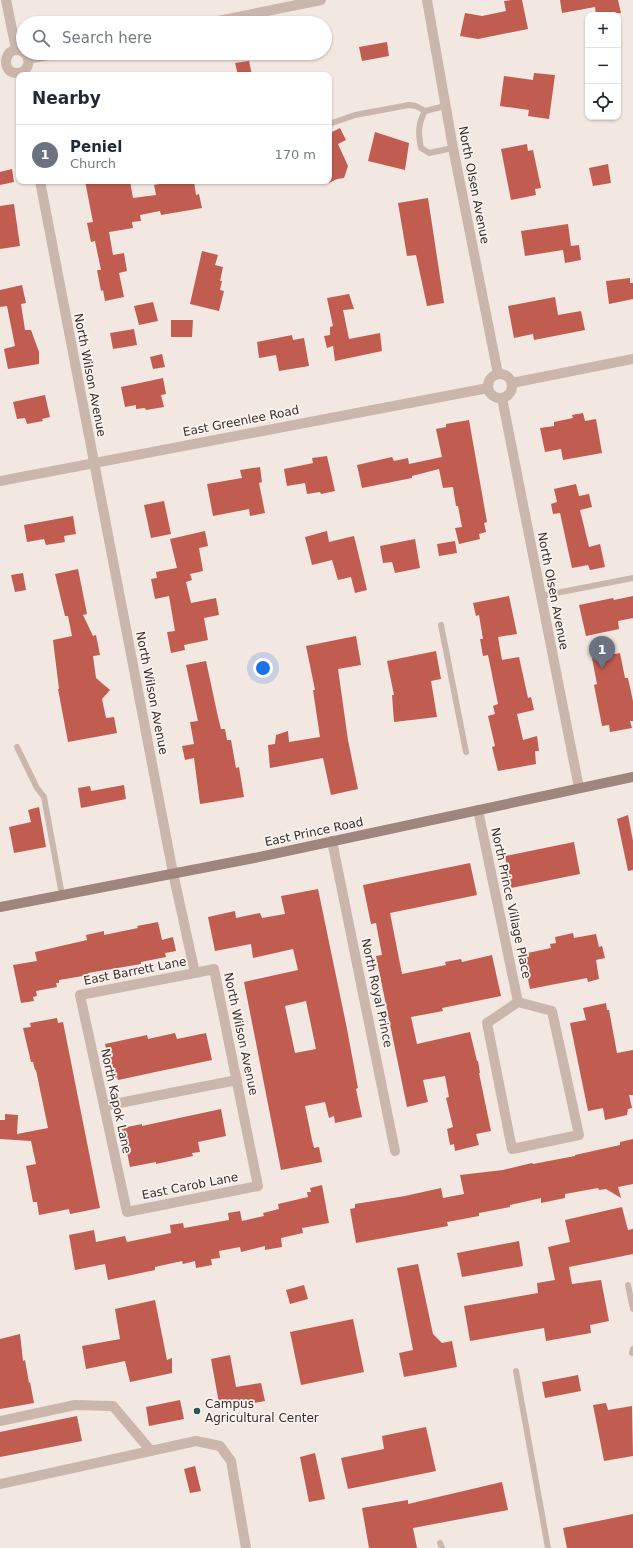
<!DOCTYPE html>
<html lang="en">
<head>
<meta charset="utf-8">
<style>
  :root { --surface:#fff; --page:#f6f6f7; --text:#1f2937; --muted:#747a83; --line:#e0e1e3; --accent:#225955 }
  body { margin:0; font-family:"DejaVu Sans",sans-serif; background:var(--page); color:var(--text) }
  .controls { position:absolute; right:12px; top:12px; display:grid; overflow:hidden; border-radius:8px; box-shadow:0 1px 3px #0004 }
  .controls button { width:36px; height:36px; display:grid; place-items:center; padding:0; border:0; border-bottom:1px solid var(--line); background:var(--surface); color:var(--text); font:20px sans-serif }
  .you { position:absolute; left:263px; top:668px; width:14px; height:14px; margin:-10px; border:3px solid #fff; border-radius:50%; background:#1a73e8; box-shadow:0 0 0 6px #1a73e833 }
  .badge { display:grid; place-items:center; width:26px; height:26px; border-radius:50%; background:var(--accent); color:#fff; font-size:13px; font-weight:700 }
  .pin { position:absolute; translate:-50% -33px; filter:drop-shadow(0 1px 2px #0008) }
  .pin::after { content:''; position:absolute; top:21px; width:14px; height:12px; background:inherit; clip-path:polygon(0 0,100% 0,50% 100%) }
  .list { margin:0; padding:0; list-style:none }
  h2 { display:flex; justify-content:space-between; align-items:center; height:52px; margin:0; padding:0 16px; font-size:17px }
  h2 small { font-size:13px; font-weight:400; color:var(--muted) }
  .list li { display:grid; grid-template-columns:26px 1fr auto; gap:12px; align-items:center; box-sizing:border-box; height:60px; padding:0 16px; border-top:1px solid var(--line) }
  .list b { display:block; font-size:15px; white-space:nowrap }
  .list p { margin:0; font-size:13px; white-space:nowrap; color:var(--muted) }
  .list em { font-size:13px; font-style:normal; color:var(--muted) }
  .icon { flex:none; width:22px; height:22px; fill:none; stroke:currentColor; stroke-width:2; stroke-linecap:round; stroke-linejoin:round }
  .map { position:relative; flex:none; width:633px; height:1548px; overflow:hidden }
  .search { position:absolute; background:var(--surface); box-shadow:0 1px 3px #0004; left:16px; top:16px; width:316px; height:44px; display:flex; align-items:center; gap:10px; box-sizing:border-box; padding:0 14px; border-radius:22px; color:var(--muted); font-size:15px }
  .panel { position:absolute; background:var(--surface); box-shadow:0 1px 3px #0004; left:16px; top:72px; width:316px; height:112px; border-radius:8px }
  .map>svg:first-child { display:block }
  .building { fill:#c15c51; fill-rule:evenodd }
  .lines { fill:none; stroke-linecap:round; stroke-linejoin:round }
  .service { stroke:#cbb6ad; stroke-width:6 }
  .minor { stroke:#cbb6ad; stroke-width:10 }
  .secondary { stroke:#9e857e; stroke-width:10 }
  .poi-dot { fill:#225955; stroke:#faf2ee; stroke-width:1.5 }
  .labels { text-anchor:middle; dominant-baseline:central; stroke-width:3.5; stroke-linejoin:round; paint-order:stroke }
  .street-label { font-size:12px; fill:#392e2b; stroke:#faf2ee }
  .poi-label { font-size:12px; fill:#392e2b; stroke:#faf2ee; text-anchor:start }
</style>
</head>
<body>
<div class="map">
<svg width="633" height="1548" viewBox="0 0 633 1548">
  <rect width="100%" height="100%" fill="#f2e8e1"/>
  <g class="building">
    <path d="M511 0H522L528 29 478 39 460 36 465 13 482 16 506 11 504 1Z"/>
    <path d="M560 0H618L621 13 596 15 595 7 562 13Z"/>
    <path d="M387 42 389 56 362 61 359 47Z"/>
    <path d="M249 61 252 75H238L235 63Z"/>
    <path d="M534 73 555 75 549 119 528 116 529 110 500 106 504 76 533 80Z"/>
    <path d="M329 128 332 132 340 128 346 140 338 144 348 166 344 178 337 179 329 183Z"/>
    <path d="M375 132 409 143 405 170 368 161Z"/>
    <path d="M527 144 528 151 533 150 541 188 535 189 536 195 511 200 501 149Z"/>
    <path d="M608 164 611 183 593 186 589 168Z"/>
    <path d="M12 169 14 182 0 185V172Z"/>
    <path d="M85 181H130L133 198 156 195 154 185 175 181H194L196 195 199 194 202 208 161 215 160 211 140 215 141 221 132 222 133 228 109 232 113 255 124 253 127 271 119 273 124 297 105 301 103 290 101 291 97 270H101L95 241 91 242 87 223 93 222Z"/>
    <path d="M428 198 444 303 427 306 416 255 407 256 398 203Z"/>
    <path d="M14 204 20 246 0 249V206Z"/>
    <path d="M568 224 571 246 579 245 581 260 565 263 563 250 525 256 521 231Z"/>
    <path d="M202 251 218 255 215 265 223 267 220 281H222L220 290 224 291 219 311 190 304Z"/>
    <path d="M630 278V283H633V299L609 304 606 281Z"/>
    <path d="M22 285 26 303 21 304 25 330H31L39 352V364L8 369 4 349 15 346 7 306 0 307V290Z"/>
    <path d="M349 294 354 309 343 310 349 339 380 333 382 351 335 361 333 346 327 348 324 336 330 335V327L333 326 327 298Z"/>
    <path d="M555 297 558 315 581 311 585 330 534 340 533 334 514 338 508 306Z"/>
    <path d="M153 302 158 321 139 325 134 306Z"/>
    <path d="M171 320H193L192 337H171Z"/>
    <path d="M134 329 137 345 113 349 110 333Z"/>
    <path d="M292 335 293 340 304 338 309 366 279 371 276 355 259 358 257 342Z"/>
    <path d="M162 354 165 367 153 369 150 357Z"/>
    <path d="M163 378 166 394 161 395 164 407 146 410 145 408 136 409V405L125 407 121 387Z"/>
    <path d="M45 395 50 417 42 419 43 421 27 424 25 418 17 419 13 402Z"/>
    <path d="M583 413 585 421 596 419 602 453 563 460 561 449 545 452 540 428 554 426V422L573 418 572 415Z"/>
    <path d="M469 420 487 522 484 523 486 532 479 534 480 539 459 544 455 528 462 527 458 506H456L453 487 443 488 439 469 412 476V478L362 488 357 465 392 457 394 461 408 458 409 464 442 457 436 429 446 427V424Z"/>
    <path d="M327 456 335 491 321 494 320 492 307 494 305 483 287 486 284 469 313 463 312 458Z"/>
    <path d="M260 467 262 482 259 483 265 513 250 516 249 509 213 516 207 484 242 478 240 470Z"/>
    <path d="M576 484 579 496 589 494 592 507 580 510 589 547 600 544 605 567 590 570 588 565 572 568 560 513 553 514 551 504 557 502 554 489Z"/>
    <path d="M164 501 171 534 151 538 144 505Z"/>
    <path d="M73 516 76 534 64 536 65 542 46 545 44 539 27 542 24 525Z"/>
    <path d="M205 531 208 546 199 548 203 571 190 574 192 580 186 582 191 603 216 598 219 615 204 618 208 640 184 645 185 650 171 653 167 632 175 631 169 596 155 599 151 579 157 578 156 572 177 568 170 539Z"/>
    <path d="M327 531 329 542 354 536 367 590 355 593 351 577 338 580 332 560 312 565 305 537Z"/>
    <path d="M415 539 420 568 395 573 392 562 383 563 380 546Z"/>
    <path d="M455 541 457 553 439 556 437 544Z"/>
    <path d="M78 569 87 614 83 615 93 636 96 635 100 655 93 656 96 678 110 690 102 699 106 718 114 717 117 733 68 742 58 689H59L53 640 72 636 68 616H65L55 574Z"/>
    <path d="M23 573 26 590 15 592 11 575Z"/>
    <path d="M509 596 517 634 498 637 502 660 519 657 528 698 531 697 534 710 517 714 523 740 537 736 539 751H535L536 764 498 771 492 747 495 746 488 716 495 714 493 706 498 704 488 655 483 656 480 639H483L479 615 476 616 473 603Z"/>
    <path d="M633 596V618L618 621 619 629 586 636 579 605 613 598 614 600Z"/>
    <path d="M356 636 361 665 338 669 348 740 358 789 331 795 323 758 270 768 268 745 275 744 276 735 288 731 289 742 320 737 313 690H315L306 646Z"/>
    <path d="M436 651 441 679 431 681 437 717 394 722 392 695H394L387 661Z"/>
    <path d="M620 653 625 678H628L633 701V721H630L632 728 610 732 609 725 602 726 594 685 597 684 592 658Z"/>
    <path d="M206 661 218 717 221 729H225L227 740H231L236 768 239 767 244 797 200 804 194 758 185 760 182 746 194 744 190 722 198 721 186 665Z"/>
    <path d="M124 785 126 799 81 808 78 788 90 786 91 791Z"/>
    <path d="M39 807 46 847 14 853 9 827 31 822 28 810Z"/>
    <path d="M628 815 633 841V870L628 871 617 819Z"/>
    <path d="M574 842 580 874 511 888 505 856Z"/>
    <path d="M470 863 477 895 390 913 402 974 446 965 445 962 461 959 462 962 492 955 501 996 442 1008 443 1011 411 1017 417 1044 470 1032 477 1061H478L480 1073H479L491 1131 476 1134 479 1145 455 1151 454 1144 450 1145 447 1129 453 1127 446 1098 449 1097 445 1076 423 1080 428 1102 407 1107 376 956 382 955 376 923 371 924 363 885Z"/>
    <path d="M318 889 347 1029 358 1088 356 1089 362 1117 335 1123 334 1116 329 1118 325 1102 305 1106 312 1140 314 1148 319 1147 322 1162 281 1170 244 982 298 970 293 949 253 958 251 944 215 951 208 917 235 911 236 918 260 913 262 918 285 914 281 896ZM306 1001 316 1049 295 1053 285 1006Z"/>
    <path d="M158 922 162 940 173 937 176 951 165 953 166 957 141 962V964L88 973 89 975 59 980V983H56L57 987 36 991 37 996 33 997 34 1001 21 1003 13 965 37 961 35 952 87 940 86 935 104 931V935L138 928 137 926Z"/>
    <path d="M573 933 574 938 596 934 599 947 602 946 605 958 596 960 599 979 588 982 587 978 530 989 523 954 551 948 550 944 556 943 555 937Z"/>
    <path d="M606 1003 607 1010H609L617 1053 633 1050V1095H629L632 1108 628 1109 627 1115 605 1120 603 1108 588 1111 570 1023 586 1020 583 1008Z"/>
    <path d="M57 1018 58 1023 63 1022 100 1208 70 1214 69 1209 39 1215 37 1202H33L26 1166 36 1164 31 1141 0 1139V1120H5V1114L18 1115 17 1134 48 1128 36 1070H35L33 1062H31L23 1028 31 1027 30 1023Z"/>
    <path d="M175 1033 177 1039 206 1033 212 1060 118 1080 117 1077 113 1078 105 1044 147 1035 148 1039Z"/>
    <path d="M221 1109 226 1136 198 1142 200 1152 192 1153 193 1156 156 1164V1162L130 1167 122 1128 142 1124V1126Z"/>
    <path d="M633 1139V1184L618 1187 621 1198 606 1189 599 1190 598 1188 565 1194V1198L541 1203V1198L510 1205V1207L479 1213V1216L447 1222 448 1226 356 1243 350 1209 355 1208V1204L405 1196 441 1188 443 1198 464 1194 460 1175 503 1170 532 1163 533 1164 575 1156V1155L620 1145V1142Z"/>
    <path d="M322 1185 329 1223 302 1228 303 1233 281 1238 282 1247 265 1250V1246L241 1252 240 1247 219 1251 220 1258 211 1259 212 1265 196 1268 195 1261 183 1264 182 1261 155 1267V1270L108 1280 105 1264 75 1270 69 1235 94 1230 96 1242 125 1236 127 1242 171 1233 170 1225 183 1223 184 1228 229 1220 228 1213 240 1211 242 1221 264 1216 263 1213 279 1209 278 1204 308 1197 307 1192H311L310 1188Z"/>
    <path d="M622 1207 628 1230 633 1229V1254L569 1267 572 1284 601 1280 609 1321 590 1325 591 1333 546 1341 544 1328 470 1341 464 1306 538 1293 537 1283 555 1280 548 1247 570 1242 565 1220Z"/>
    <path d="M519 1241 523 1266 462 1277 457 1253Z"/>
    <path d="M418 1264 433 1334 442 1343 452 1341 457 1367 404 1377 399 1353 413 1350 397 1268Z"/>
    <path d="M304 1285 308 1299 290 1304 286 1290Z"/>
    <path d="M155 1300 167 1360 172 1358V1373L130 1382 125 1361 86 1369 82 1346 120 1339 115 1309Z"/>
    <path d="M353 1319 364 1372 301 1385 290 1332Z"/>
    <path d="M20 1334 23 1361 25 1360 29 1383 30 1382 34 1403 0 1409V1339Z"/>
    <path d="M230 1355 236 1387 261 1383 265 1401 220 1409 211 1359Z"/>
    <path d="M578 1375 581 1391 545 1398 542 1382Z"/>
    <path d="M180 1400 184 1419 149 1426 146 1407Z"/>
    <path d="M606 1403 608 1410 632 1406 633 1456 604 1461 593 1405Z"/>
    <path d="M77 1416 82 1441 0 1457V1432Z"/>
    <path d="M426 1427 436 1471 348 1489 341 1458 384 1449 382 1436Z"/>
    <path d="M315 1453 325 1499 309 1502 300 1457Z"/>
    <path d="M195 1466 201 1491 190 1493 184 1469Z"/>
    <path d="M502 1482 508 1510 413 1528 417 1548H369L362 1508 408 1500V1504Z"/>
    <path d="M633 1514V1548H567L563 1528Z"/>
  </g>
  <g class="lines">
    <g class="service">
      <path d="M425 111C418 124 418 133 421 148L429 153 453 148"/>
      <path d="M329 124 355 115 409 105 416 106 425 111 445 106"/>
      <path d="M541 596 633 578"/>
      <path d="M441 625 466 752"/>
      <path d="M17 747 37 788 44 797 62 895"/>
      <path d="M628 1285 633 1309"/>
      <path d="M632 1353 633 1349"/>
      <path d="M516 1371 548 1548"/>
      <path d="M440 1543 442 1548"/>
    </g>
    <g class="minor">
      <path d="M6 0 16 49"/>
      <path d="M427 0 453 148 498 374"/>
      <path d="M208 23 321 0"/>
      <path d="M23 52C4 42 0 73 16 73 20 73 23 72 25 70 30 65 29 58 25 53"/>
      <path d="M28 59 58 53"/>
      <path d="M40 181 173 873 195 973 214 969 258 1186 127 1212 80 995 195 973"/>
      <circle cx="500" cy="386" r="12"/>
      <path d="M512 383 633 359"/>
      <path d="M502 398 579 788"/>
      <path d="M0 481 488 388"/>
      <path d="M478 810 518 1002"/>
      <path d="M332 841 395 1151"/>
      <path d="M518 1002 552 1011 579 1135 512 1149 487 1023Z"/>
      <path d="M104 1106 237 1080"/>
      <path d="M0 1421 75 1405 113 1406 151 1451"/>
      <path d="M0 1484 196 1441 220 1446 231 1461 246 1548"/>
    </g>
    <path class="secondary" d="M0 907 254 858 633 777"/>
  </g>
  <circle class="poi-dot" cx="197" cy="1411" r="4"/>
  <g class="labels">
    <g class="street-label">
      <text transform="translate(474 185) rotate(79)">North Olsen Avenue</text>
      <text transform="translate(90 375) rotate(79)">North Wilson Avenue</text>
      <text transform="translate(241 421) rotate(-11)">East Greenlee Road</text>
      <text transform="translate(553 591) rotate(79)">North Olsen Avenue</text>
      <text transform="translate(152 693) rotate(79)">North Wilson Avenue</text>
      <text transform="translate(314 832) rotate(-12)">East Prince Road</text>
      <text transform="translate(511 903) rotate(78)">North Prince Village Place</text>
      <text transform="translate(135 971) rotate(-11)">East Barrett Lane</text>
      <text transform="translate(377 993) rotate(78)">North Royal Prince</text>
      <text transform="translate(241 1034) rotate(78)">North Wilson Avenue</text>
      <text transform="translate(116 1101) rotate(78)">North Kapok Lane</text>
      <text transform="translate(190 1186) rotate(-11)">East Carob Lane</text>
    </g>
    <g class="poi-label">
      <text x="205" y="1404">Campus<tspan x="205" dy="14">Agricultural Center</tspan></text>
    </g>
  </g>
</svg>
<div class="controls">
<button>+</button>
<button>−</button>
<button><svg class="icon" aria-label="locate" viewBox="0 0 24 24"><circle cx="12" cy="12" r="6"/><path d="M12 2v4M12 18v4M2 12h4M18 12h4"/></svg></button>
</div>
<div class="you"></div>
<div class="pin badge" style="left:602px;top:669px;background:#6b7280">1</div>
<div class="search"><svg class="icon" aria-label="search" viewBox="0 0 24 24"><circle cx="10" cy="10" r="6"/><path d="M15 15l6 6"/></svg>Search here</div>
<section class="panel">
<h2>Nearby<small></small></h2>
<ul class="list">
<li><span class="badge" style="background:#6b7280">1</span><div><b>Peniel</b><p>Church</p></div><em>170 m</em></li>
</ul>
</section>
</div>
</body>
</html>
